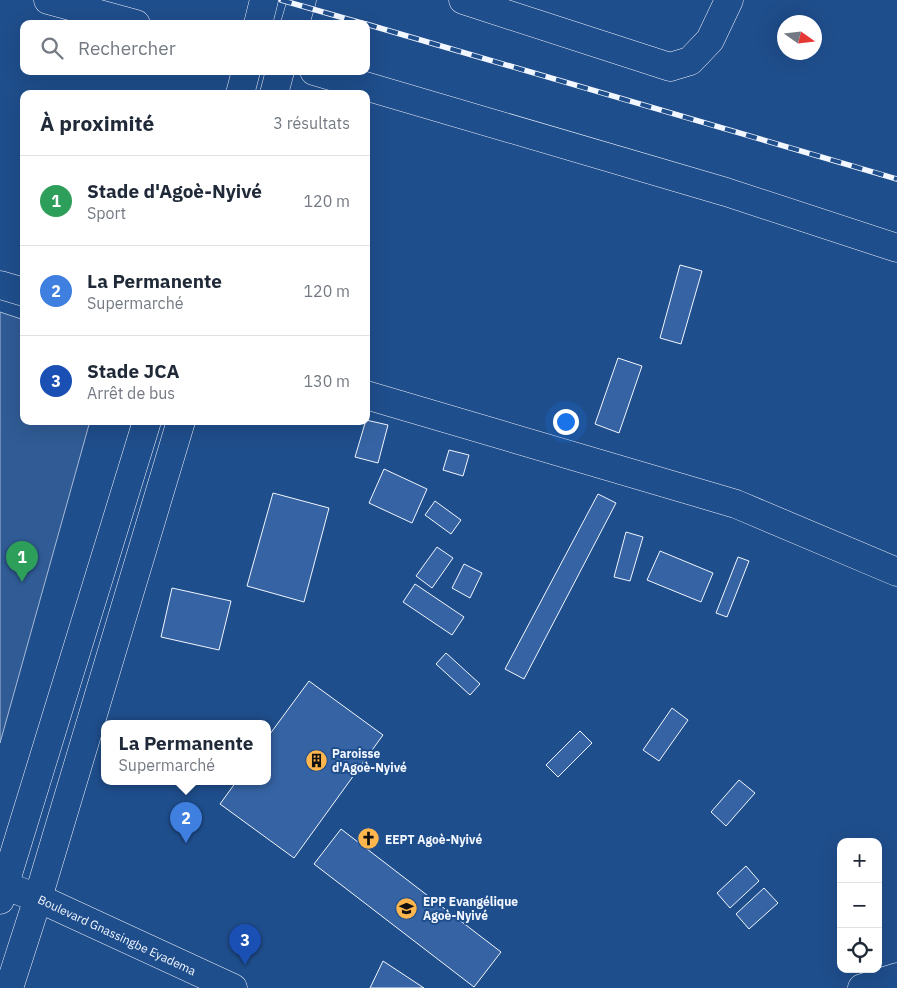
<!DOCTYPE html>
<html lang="fr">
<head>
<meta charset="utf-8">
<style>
  :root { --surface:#fff; --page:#f6f6f7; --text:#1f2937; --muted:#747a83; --line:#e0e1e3; --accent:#7c3aed }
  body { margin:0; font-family:"IBM Plex Sans",sans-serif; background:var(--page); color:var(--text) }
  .controls { position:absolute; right:15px; bottom:15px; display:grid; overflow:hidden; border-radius:10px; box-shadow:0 5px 20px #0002 }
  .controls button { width:45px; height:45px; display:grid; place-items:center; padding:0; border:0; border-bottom:1px solid var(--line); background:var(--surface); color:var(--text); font:25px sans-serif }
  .compass { position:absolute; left:777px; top:15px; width:45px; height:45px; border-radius:50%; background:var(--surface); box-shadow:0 5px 20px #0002; rotate:104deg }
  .you { position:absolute; left:565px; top:421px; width:18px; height:18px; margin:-12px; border:4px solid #fff; border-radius:50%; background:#1a73e8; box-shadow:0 0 0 8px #1a73e833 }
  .badge { display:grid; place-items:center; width:32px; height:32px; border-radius:50%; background:var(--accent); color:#fff; font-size:16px; font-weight:700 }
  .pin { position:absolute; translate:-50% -41px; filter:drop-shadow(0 1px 2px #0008) }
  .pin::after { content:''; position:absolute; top:26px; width:18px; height:15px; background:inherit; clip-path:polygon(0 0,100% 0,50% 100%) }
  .popup { position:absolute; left:101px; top:720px; width:170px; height:65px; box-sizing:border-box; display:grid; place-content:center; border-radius:10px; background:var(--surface); filter:drop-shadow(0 1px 4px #0005); font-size:16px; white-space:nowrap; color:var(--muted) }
  .popup b { font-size:19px; color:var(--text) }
  .popup::after { content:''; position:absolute; left:50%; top:100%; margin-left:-10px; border:10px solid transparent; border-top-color:var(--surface) }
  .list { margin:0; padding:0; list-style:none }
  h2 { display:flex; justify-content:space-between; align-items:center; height:65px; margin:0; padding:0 20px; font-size:21px }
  h2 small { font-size:16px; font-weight:400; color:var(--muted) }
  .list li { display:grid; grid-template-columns:32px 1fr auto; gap:15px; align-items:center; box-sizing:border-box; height:90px; padding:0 20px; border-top:1px solid var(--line) }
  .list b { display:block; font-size:19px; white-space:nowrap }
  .list p { margin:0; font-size:16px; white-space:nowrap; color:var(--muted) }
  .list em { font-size:16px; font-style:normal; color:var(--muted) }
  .icon { flex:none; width:28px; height:28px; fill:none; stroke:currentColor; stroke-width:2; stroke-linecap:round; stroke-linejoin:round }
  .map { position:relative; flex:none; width:897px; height:988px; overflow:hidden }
  .search { position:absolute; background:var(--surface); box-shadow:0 5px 20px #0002; left:20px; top:20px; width:350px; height:55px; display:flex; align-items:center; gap:12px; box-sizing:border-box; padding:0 18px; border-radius:10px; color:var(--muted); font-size:19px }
  .panel { position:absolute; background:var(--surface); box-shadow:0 5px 20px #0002; left:20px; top:90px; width:350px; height:335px; border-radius:10px }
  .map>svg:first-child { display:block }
  .built { fill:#305b95; stroke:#a8bbd7 }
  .building { fill:#3563a3; stroke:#f2f6ff }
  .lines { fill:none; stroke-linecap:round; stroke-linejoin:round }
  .street-casing { stroke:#f2f6ff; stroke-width:29 }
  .secondary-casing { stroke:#f2f6ff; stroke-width:29 }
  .highway-casing { stroke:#f2f6ff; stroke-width:29 }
  .street { stroke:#1f4e8c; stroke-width:28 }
  .secondary { stroke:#1f4e8c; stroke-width:28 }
  .highway { stroke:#1f4e8c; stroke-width:28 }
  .rail-casing { stroke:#f2f6ff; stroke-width:5.5 }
  .rail { stroke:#1f4e8c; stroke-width:4; stroke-dasharray:11; stroke-linecap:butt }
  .labels { text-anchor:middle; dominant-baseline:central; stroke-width:4; stroke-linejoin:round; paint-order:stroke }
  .poi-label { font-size:12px; font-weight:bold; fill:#f2f6ff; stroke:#1f4e8c; text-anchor:start }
  .street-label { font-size:12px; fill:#f2f6ff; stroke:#1f4e8c }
</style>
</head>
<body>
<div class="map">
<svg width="897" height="988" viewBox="0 0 897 988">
  <rect width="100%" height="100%" fill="#1f4e8c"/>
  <path class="built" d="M0 312 24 320V421H90L0 743Z"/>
  <g class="building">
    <path d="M680 265 702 271 681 344 660 338Z"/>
    <path d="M618 358 642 366 619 433 595 424Z"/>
    <path d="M366 420 388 425 378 463 355 457Z"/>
    <path d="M449 450 469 455 463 476 443 470Z"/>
    <path d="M384 469 427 489 412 523 369 503Z"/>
    <path d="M273 493 329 508 304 602 247 586Z"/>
    <path d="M598 494 616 503 524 679 505 669Z"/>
    <path d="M435 501 461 520 451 534 425 515Z"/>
    <path d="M626 532 643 537 630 581 614 577Z"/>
    <path d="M437 547 453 558 432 588 416 576Z"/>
    <path d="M660 551 713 573 701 602 647 580Z"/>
    <path d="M738 557 749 561 727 617 716 613Z"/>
    <path d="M464 564 482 573 470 598 452 588Z"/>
    <path d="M415 584 464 617 452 635 403 602Z"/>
    <path d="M172 588 231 601 219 650 161 637Z"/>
    <path d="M446 653 480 684 470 695 436 664Z"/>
    <path d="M309 681 383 735 294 858 220 804 236 782H267V738Z"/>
    <path d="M672 708 688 720 659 761 643 750Z"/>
    <path d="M580 731 592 743 558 777 546 765Z"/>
    <path d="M739 780 755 793 726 826 711 812Z"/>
    <path d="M341 829 501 952 474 987 314 864Z"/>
    <path d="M746 866 759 881 730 908 717 893Z"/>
    <path d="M764 888 778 903 749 929 736 914Z"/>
    <path d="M383 961 424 988H370Z"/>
  </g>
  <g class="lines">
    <defs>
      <g id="street">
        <path d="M48 0 136 24"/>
        <path d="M463 0 670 67 690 61 710 40 729 0"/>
        <path d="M314 71 726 192 897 248"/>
        <path d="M0 285 24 292"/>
        <path d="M366 395 736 504 897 572"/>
      </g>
      <g id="secondary">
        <path d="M258 24 264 0"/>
        <path d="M295 24 302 0"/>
        <path d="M240 94 246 71"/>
        <path d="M274 94 280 71"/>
        <path d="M0 900 147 421"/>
        <path d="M9 988 38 898 181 421"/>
        <path d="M862 988 897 977"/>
      </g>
      <g id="highway">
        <path d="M0 884 38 898 233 988"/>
        <path d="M0 984 8 988"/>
      </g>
    </defs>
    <use href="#street" class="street-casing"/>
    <use href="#secondary" class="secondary-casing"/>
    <use href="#highway" class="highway-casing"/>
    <use href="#street" class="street"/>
    <use href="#secondary" class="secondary"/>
    <use href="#highway" class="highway"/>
    <defs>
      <g id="rail">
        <path d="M281 0 365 24"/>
        <path d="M366 24 897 179"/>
      </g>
    </defs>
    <use href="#rail" class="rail-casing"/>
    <use href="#rail" class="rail"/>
  </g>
  <defs>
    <symbol id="building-disc" viewBox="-11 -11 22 22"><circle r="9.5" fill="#ffb74d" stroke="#1f4e8c"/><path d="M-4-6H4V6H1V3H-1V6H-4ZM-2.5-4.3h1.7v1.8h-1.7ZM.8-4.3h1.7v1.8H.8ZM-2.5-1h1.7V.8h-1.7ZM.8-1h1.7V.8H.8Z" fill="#111"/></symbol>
    <symbol id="church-disc" viewBox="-11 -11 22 22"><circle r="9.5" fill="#ffb74d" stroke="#1f4e8c"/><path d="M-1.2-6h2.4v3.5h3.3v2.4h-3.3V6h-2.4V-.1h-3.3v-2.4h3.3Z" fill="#111"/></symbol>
    <symbol id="school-disc" viewBox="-11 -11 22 22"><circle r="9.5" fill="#ffb74d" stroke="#1f4e8c"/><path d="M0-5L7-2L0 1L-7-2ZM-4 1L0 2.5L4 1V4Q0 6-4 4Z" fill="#111"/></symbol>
  </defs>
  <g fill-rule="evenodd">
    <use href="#building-disc" x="304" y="748" width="25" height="25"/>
    <use href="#church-disc" x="356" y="826" width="25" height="25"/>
    <use href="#school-disc" x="394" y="896" width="25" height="25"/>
  </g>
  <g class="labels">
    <g class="poi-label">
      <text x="332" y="753">Paroisse<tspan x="332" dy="14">d'Agoè-Nyivé</tspan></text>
      <text x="385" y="839">EEPT Agoè-Nyivé</text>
      <text x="423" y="901">EPP Evangélique<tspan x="423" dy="14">Agoè-Nyivé</tspan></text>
    </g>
    <g class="street-label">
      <text transform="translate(117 935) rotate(25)">Boulevard Gnassingbe Eyadema</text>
    </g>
  </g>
</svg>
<div class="controls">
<button>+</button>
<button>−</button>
<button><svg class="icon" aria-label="locate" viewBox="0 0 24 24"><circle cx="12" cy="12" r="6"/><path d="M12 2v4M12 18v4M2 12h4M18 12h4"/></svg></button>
</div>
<svg class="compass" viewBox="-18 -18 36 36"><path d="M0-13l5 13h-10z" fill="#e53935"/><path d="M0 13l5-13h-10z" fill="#747a83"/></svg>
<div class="you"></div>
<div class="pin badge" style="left:22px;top:582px;background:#2e9e5b">1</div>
<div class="pin badge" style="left:186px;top:843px;background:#3f7fe0">2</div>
<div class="popup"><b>La Permanente</b>Supermarché</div>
<div class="pin badge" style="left:245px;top:965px;background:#1a4fb4">3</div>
<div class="search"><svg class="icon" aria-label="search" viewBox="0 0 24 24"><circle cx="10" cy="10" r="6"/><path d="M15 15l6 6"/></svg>Rechercher</div>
<section class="panel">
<h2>À proximité<small>3 résultats</small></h2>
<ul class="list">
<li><span class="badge" style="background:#2e9e5b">1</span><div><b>Stade d'Agoè-Nyivé</b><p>Sport</p></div><em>120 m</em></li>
<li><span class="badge" style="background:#3f7fe0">2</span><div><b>La Permanente</b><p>Supermarché</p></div><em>120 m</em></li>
<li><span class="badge" style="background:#1a4fb4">3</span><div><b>Stade JCA</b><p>Arrêt de bus</p></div><em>130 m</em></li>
</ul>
</section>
</div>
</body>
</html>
